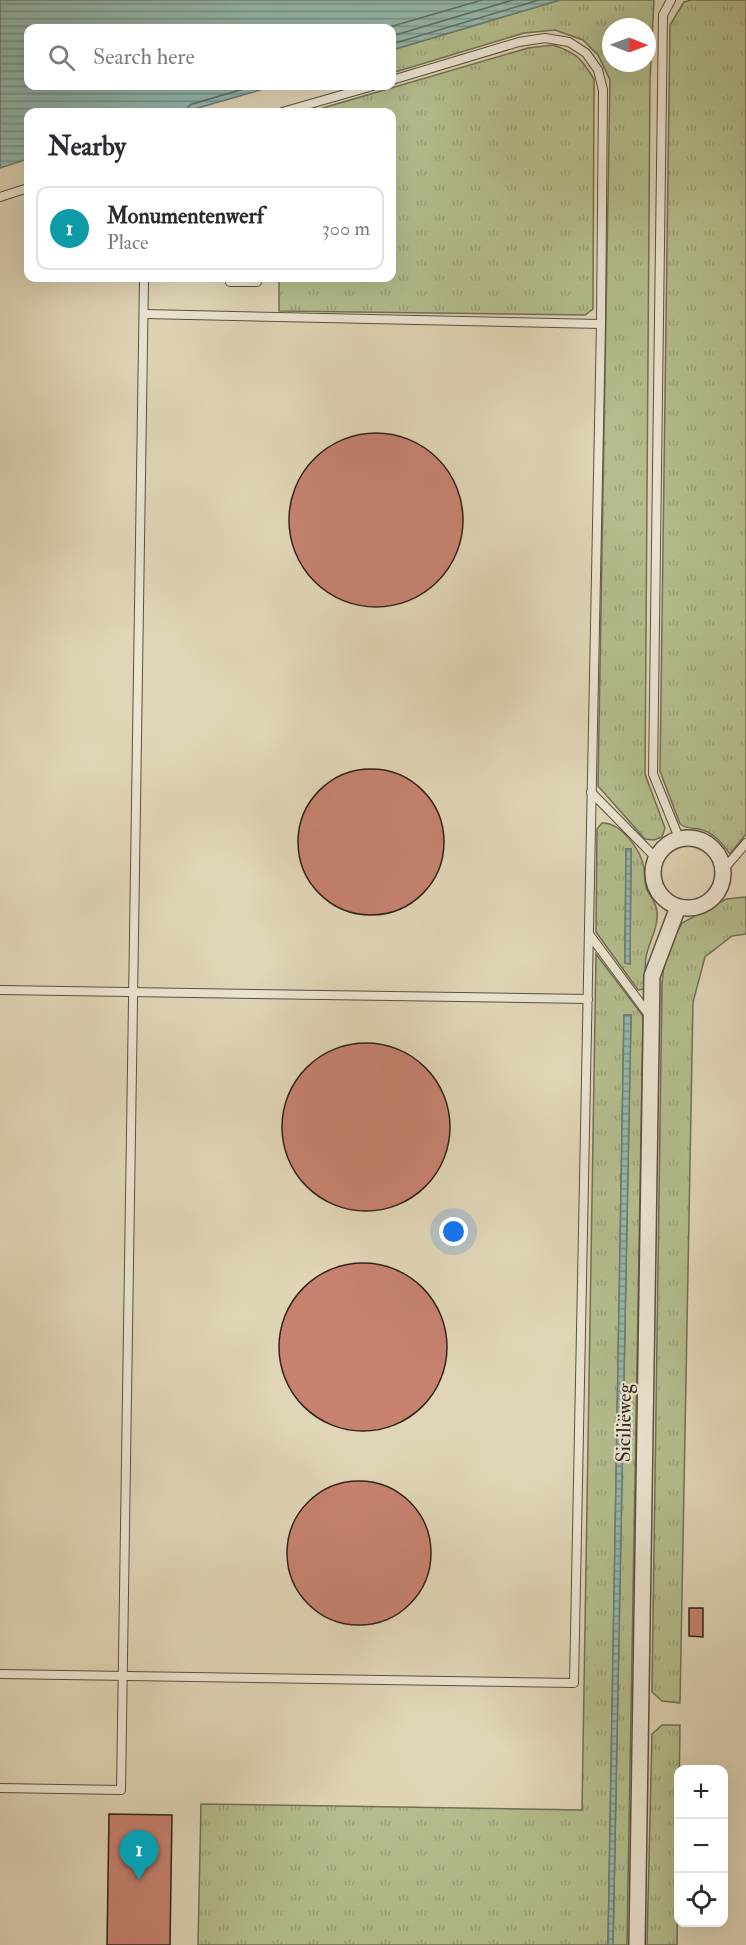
<!DOCTYPE html>
<html lang="en">
<head>
<meta charset="utf-8">
<style>
  :root { --surface:#fff; --page:#f7f7f7; --text:#2b2b33; --muted:#7c7c81; --line:#e1e1e2; --accent:#8f2418 }
  body { margin:0; font-family:"IM FELL Double Pica",serif; background:var(--page); color:var(--text) }
  .controls { position:absolute; right:18px; bottom:18px; display:grid; overflow:hidden; border-radius:12px; box-shadow:0 6px 24px #0002 }
  .controls button { width:54px; height:54px; display:grid; place-items:center; padding:0; border:0; border-bottom:2px solid var(--line); background:var(--surface); color:var(--text); font:30px sans-serif }
  .compass { position:absolute; left:602px; top:18px; width:54px; height:54px; border-radius:50%; background:var(--surface); box-shadow:0 6px 24px #0002; rotate:91deg }
  .you { position:absolute; left:454px; top:1232px; width:21px; height:21px; margin:-15px; border:4px solid #fff; border-radius:50%; background:#1a73e8; box-shadow:0 0 0 9px #1a73e833 }
  .badge { display:grid; place-items:center; width:39px; height:39px; border-radius:50%; background:var(--accent); color:#fff; font-size:20px; font-weight:700 }
  .pin { position:absolute; translate:-50% -50px; filter:drop-shadow(0 2px 3px #0008) }
  .pin::after { content:''; position:absolute; top:32px; width:21px; height:18px; background:inherit; clip-path:polygon(0 0,100% 0,50% 100%) }
  .list { margin:0; padding:0; list-style:none }
  h2 { display:flex; justify-content:space-between; align-items:center; height:78px; margin:0; padding:0 24px; font-size:26px }
  h2 small { font-size:20px; font-weight:400; color:var(--muted) }
  .list li { display:grid; grid-template-columns:39px 1fr auto; gap:18px; align-items:center; box-sizing:border-box; height:84px; margin:0 12px 12px; padding:0 12px; border:2px solid var(--line); border-radius:12px }
  .list b { display:block; font-size:22px; white-space:nowrap }
  .list p { margin:0; font-size:20px; white-space:nowrap; color:var(--muted) }
  .list em { font-size:20px; font-style:normal; color:var(--muted) }
  .icon { flex:none; width:33px; height:33px; fill:none; stroke:currentColor; stroke-width:2; stroke-linecap:round; stroke-linejoin:round }
  .map { position:relative; flex:none; width:746px; height:1945px; overflow:hidden }
  .search { position:absolute; background:var(--surface); box-shadow:0 6px 24px #0002; left:24px; top:24px; width:372px; height:66px; display:flex; align-items:center; gap:15px; box-sizing:border-box; padding:0 21px; border-radius:12px; color:var(--muted); font-size:22px }
  .panel { position:absolute; background:var(--surface); box-shadow:0 6px 24px #0002; left:24px; top:108px; width:372px; height:174px; border-radius:12px }
  .map>svg:first-child { display:block }
  .grass { fill:url(#grass-tufts); stroke:#727054; stroke-width:1.5; fill-rule:evenodd }
  .water { fill:url(#water-rules); stroke:#6c7d74; stroke-width:1.5 }
  .lines { fill:none; stroke-linecap:round; stroke-linejoin:round }
  .shore { stroke:#626e65; stroke-width:1.5 }
  .building { fill:#c78270; stroke:#30241c; stroke-width:1.5 }
  .service-casing { stroke:#5c5042; stroke-width:10 }
  .minor-casing { stroke:#5c5042; stroke-width:18 }
  .service { stroke:#ebe4d0; stroke-width:8 }
  .minor { stroke:#ebe4d0; stroke-width:15 }
  .labels { text-anchor:middle; dominant-baseline:central; stroke-width:4.5; stroke-linejoin:round; paint-order:stroke }
  .street-label { font-size:20px; fill:#30241c; stroke:#ebe4d0 }
</style>
</head>
<body>
<div class="map">
<svg width="746" height="1945" viewBox="0 0 746 1945">
  <defs>
    <pattern id="grass-tufts" width="24" height="20" patternUnits="userSpaceOnUse" patternTransform="scale(1.5)"><rect width="24" height="20" fill="#b4bd8d"/><path d="M3 7l-1-3M5 7V3M7 7l1-3M15 17l-1-3M17 17v-4M19 17l1-3" fill="none" stroke="#9ba279"/></pattern>
    <pattern id="water-rules" width="6" height="5" patternUnits="userSpaceOnUse" patternTransform="scale(1.5)"><rect width="6" height="5" fill="#94b9ae"/><path d="M0 2.5h6" fill="none" stroke="#79968d"/></pattern>
  </defs>
  <rect width="100%" height="100%" fill="#e0d5b6"/>
  <filter id="stains"><feTurbulence type="fractalNoise" baseFrequency=".00333" numOctaves="4"/><feColorMatrix values="0 0 0 0 .2 0 0 0 0 .09 0 0 0 0 .02 0 0 0 .5 -.17"/></filter>
  <radialGradient id="worn" r=".72"><stop offset=".6" stop-color="#630" stop-opacity="0"/><stop offset="1" stop-color="#630" stop-opacity=".3"/></radialGradient>
  <g class="grass">
    <path d="M560 0H654L650 79 645 774 665 828 662 837 654 840 645 839 598 786 610 80 598 55 583 40 555 30 524 33 392 73V50ZM611 27H647V63H611Z"/>
    <path d="M691 0H746V834L730 854C722 843 713 832 699 829 691 828 687 829 680 824L660 771 670 25 684 2Z"/>
    <path d="M553 45C577 53 581 58 594 79L593 309 585 315 279 311V278H392V112H309L528 48Z"/>
    <path d="M602 823C621 822 641 850 644 868 645 876 644 883 647 890 651 898 656 902 657 911 659 926 649 942 646 957 645 967 645 978 644 989L638 990 596 932 597 829ZM626 849H631L630 964 625 963Z"/>
    <path d="M746 897V934L732 936 705 957 693 1002 680 1703 662 1701 652 1692 662 984 664 964 671 944 682 923 726 899Z"/>
    <path d="M596 954 643 1016 627 1945H613L631 1015H624L608 1945H198L201 1804 582 1810Z"/>
    <path d="M662 1725H680L677 1945H647L652 1734Z"/>
  </g>
  <g class="water">
    <path d="M0 0H560L392 50V28H28V86H274L184 112H28V159L0 168Z"/>
    <path d="M626 849H631L630 964 625 963Z"/>
    <path d="M624 1015H631L613 1945H608Z"/>
  </g>
  <g class="lines">
    <g class="shore">
      <path d="M386 28 482 0"/>
      <path d="M392 36 513 0"/>
      <path d="M392 44 539 0"/>
      <path d="M187 112 188 107 192 104 254 86"/>
    </g>
  </g>
  <g class="building">
    <circle cx="376" cy="520" r="87"/>
    <circle cx="371" cy="842" r="73"/>
    <circle cx="366" cy="1127" r="84"/>
    <circle cx="363" cy="1347" r="84"/>
    <circle cx="359" cy="1553" r="72"/>
    <path d="M689 1608H703V1637L689 1636Z"/>
    <path d="M109 1814 172 1815 170 1945H107Z"/>
  </g>
  <g class="lines">
    <defs>
      <g id="service">
        <path d="M671 0 663 15 653 774 679 838"/>
        <path d="M282 112 373 86"/>
        <path d="M0 197 28 188"/>
        <path d="M230 278V282H257"/>
        <path d="M144 314 601 324"/>
        <path d="M591 792 656 858"/>
        <path d="M724 869 746 843"/>
        <path d="M589 934 649 1015"/>
        <path d="M0 990 588 999"/>
        <path d="M0 1674 574 1683 601 324 603 90 598 70 586 53 569 42 545 38 519 42 392 80"/>
        <path d="M0 1788 121 1790 144 278"/>
      </g>
      <g id="minor">
        <circle cx="688" cy="873" r="35"/>
        <path d="M637 1945 652 976 678 907"/>
      </g>
    </defs>
    <use href="#service" class="service-casing"/>
    <use href="#minor" class="minor-casing"/>
    <use href="#service" class="service"/>
    <use href="#minor" class="minor"/>
  </g>
  <g class="labels">
    <g class="street-label">
      <text transform="translate(624 1423) rotate(-89)">Siciliëweg</text>
    </g>
  </g>
  <rect width="100%" height="100%" filter="url(#stains)"/>
  <rect width="100%" height="100%" fill="url(#worn)"/>
</svg>
<div class="controls">
<button>+</button>
<button>−</button>
<button><svg class="icon" aria-label="locate" viewBox="0 0 24 24"><circle cx="12" cy="12" r="6"/><path d="M12 2v4M12 18v4M2 12h4M18 12h4"/></svg></button>
</div>
<svg class="compass" viewBox="-18 -18 36 36"><path d="M0-13l5 13h-10z" fill="#e53935"/><path d="M0 13l5-13h-10z" fill="#7c7c81"/></svg>
<div class="you"></div>
<div class="pin badge" style="left:139px;top:1880px;background:#0f9aa8">1</div>
<div class="search"><svg class="icon" aria-label="search" viewBox="0 0 24 24"><circle cx="10" cy="10" r="6"/><path d="M15 15l6 6"/></svg>Search here</div>
<section class="panel">
<h2>Nearby<small></small></h2>
<ul class="list">
<li><span class="badge" style="background:#0f9aa8">1</span><div><b>Monumentenwerf</b><p>Place</p></div><em>300 m</em></li>
</ul>
</section>
</div>
</body>
</html>
